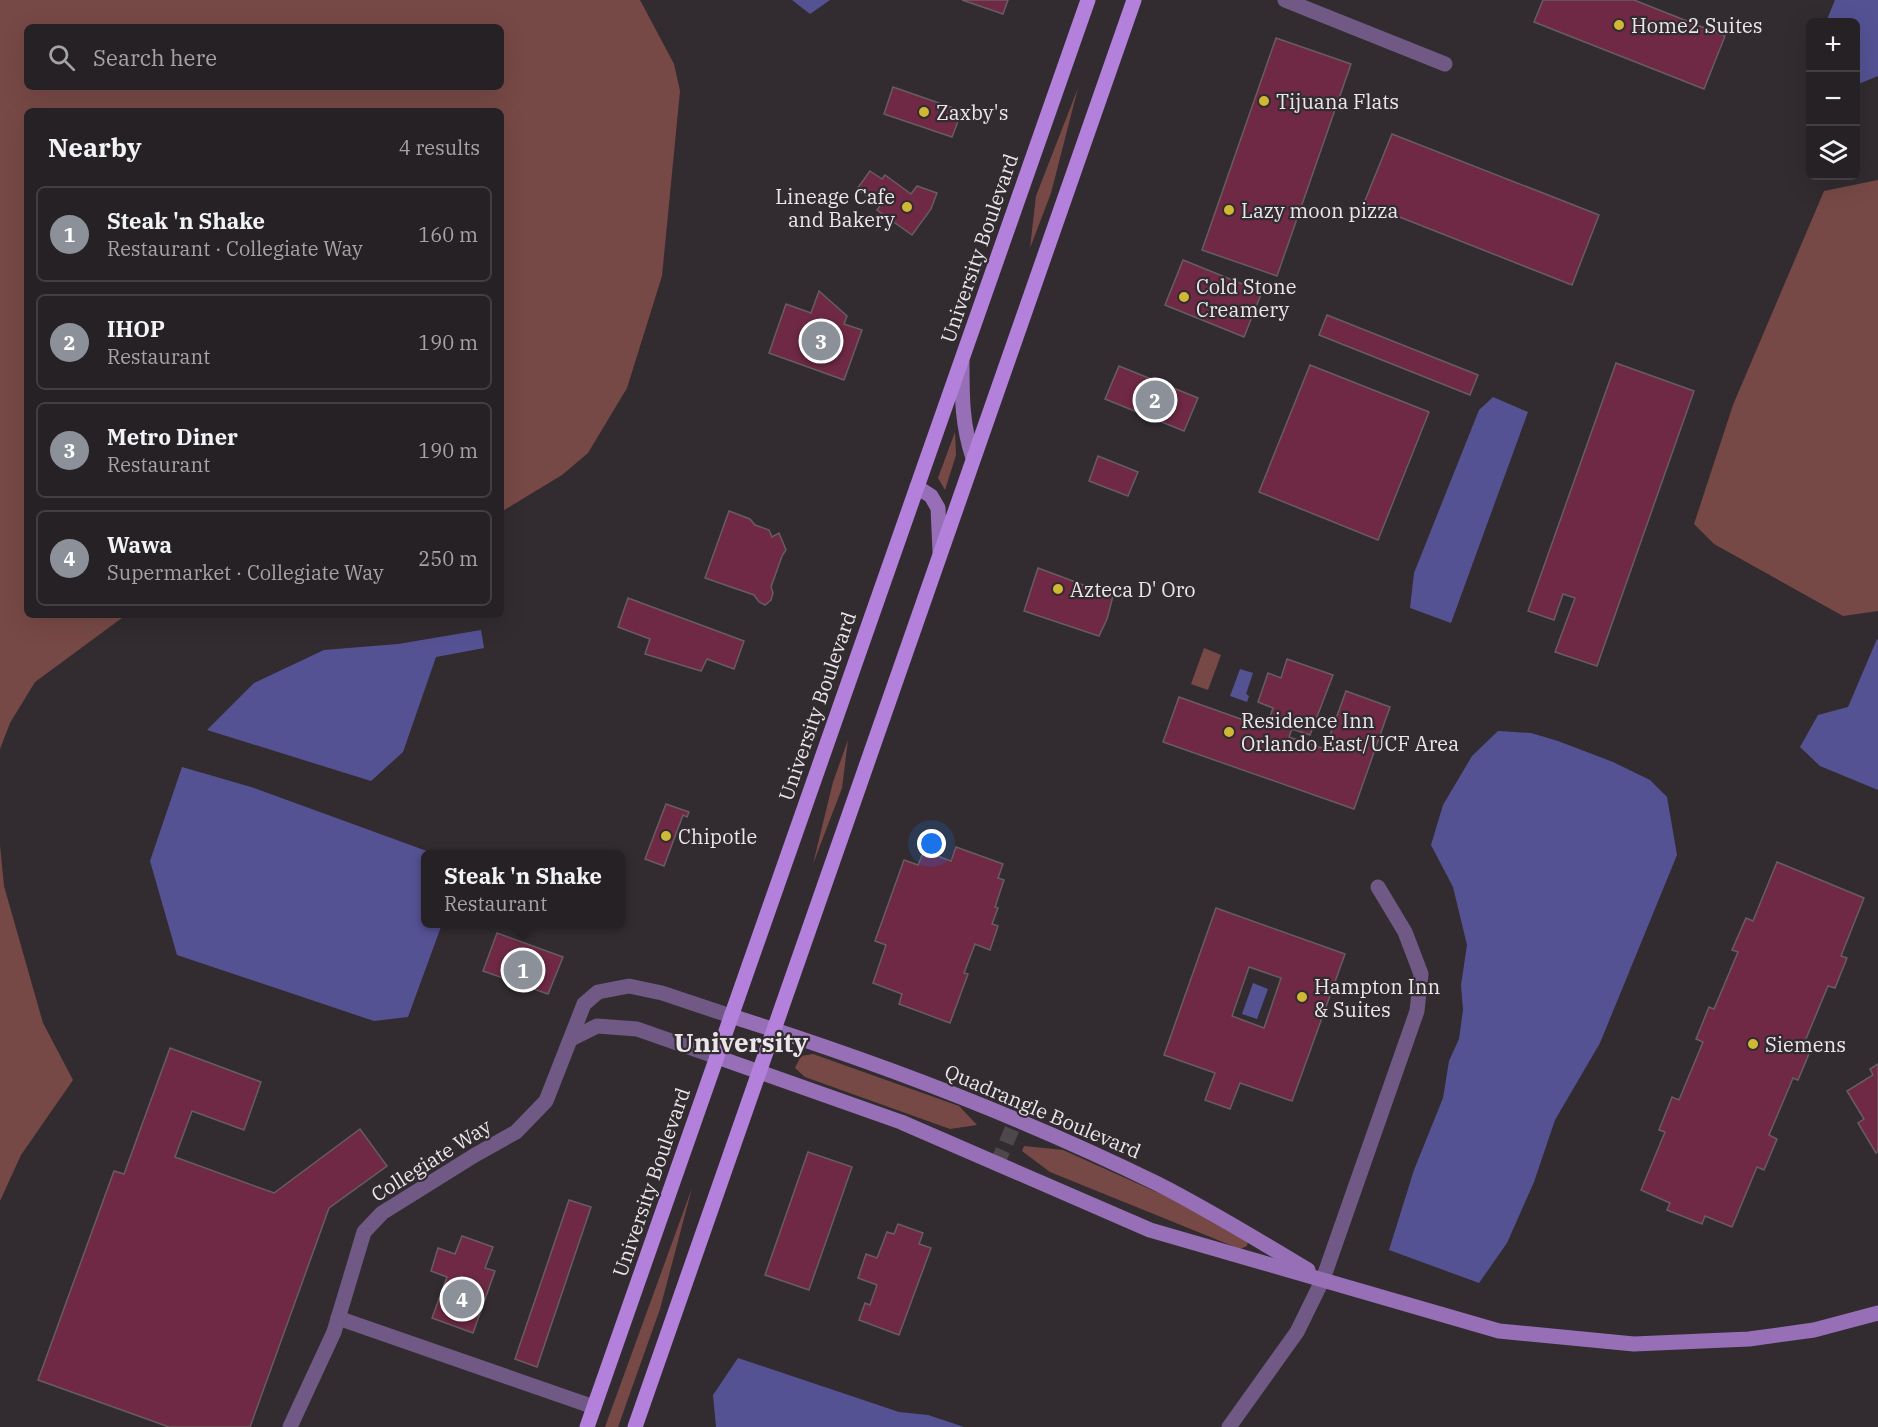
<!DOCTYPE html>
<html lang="en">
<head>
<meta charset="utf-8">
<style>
  :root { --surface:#262124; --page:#322e31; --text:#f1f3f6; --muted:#a4a3a6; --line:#423e41; --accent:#8c9099 }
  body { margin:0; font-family:"IBM Plex Serif",serif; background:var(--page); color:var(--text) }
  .controls { position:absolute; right:18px; top:18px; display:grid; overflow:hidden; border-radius:9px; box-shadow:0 6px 24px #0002 }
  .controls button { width:54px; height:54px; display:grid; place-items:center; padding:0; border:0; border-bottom:2px solid var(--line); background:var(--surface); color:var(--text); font:30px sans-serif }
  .you { position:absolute; left:932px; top:844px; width:21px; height:21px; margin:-15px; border:4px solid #fff; border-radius:50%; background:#1a73e8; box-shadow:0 0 0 9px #1a73e833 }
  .badge { display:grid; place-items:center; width:39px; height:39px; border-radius:50%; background:var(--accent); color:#fff; font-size:20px; font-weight:700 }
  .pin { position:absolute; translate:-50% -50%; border:3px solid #fff; box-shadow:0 2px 6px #0006 }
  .popup { position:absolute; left:421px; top:850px; width:204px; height:78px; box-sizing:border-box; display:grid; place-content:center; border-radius:9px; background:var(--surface); filter:drop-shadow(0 2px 4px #0005); font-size:20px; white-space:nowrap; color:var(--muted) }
  .popup b { font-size:22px; color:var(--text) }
  .popup::after { content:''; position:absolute; left:50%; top:100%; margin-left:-12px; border:12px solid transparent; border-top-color:var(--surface) }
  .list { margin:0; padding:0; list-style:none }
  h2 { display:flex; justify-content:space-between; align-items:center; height:78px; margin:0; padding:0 24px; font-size:26px }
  h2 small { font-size:20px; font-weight:400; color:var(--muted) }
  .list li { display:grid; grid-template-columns:39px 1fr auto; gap:18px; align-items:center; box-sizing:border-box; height:96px; margin:0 12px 12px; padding:0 12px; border:2px solid var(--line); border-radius:9px }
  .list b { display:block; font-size:22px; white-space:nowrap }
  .list p { margin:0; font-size:20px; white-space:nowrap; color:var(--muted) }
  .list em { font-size:20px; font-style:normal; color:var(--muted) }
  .icon { flex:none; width:33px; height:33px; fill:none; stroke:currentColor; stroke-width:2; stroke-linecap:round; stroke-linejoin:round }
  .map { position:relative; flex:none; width:1878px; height:1427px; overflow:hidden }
  .search { position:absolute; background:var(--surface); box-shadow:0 6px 24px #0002; left:24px; top:24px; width:480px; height:66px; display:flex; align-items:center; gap:15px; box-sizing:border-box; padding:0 21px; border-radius:9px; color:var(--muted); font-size:22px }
  .panel { position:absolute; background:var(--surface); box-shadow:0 6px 24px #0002; left:24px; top:108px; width:480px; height:510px; border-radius:9px }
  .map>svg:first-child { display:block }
  .green { fill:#774946; fill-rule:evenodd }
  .water { fill:#555294 }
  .building { fill:#6f2945; stroke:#675d60; stroke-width:1.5; fill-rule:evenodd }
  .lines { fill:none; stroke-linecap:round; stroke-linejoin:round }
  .secondary-tunnel { stroke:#4e484c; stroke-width:15; stroke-dasharray:15 8; stroke-linecap:butt }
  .street { stroke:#705985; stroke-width:15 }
  .secondary { stroke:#966fb6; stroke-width:15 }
  .primary { stroke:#b381dc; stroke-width:15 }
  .poi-dot { fill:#d1b736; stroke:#322c30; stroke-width:2 }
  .labels { text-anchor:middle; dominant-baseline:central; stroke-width:4.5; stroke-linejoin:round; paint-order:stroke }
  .poi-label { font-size:20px; fill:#ebe6ea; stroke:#322c30; text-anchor:start }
  .street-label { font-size:20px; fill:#ebe6ea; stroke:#322c30 }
  .district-label { font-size:26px; font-weight:bold; fill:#ebe6ea; stroke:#322c30 }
</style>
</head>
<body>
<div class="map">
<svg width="1878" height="1427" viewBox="0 0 1878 1427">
  <rect width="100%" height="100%" fill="#322c30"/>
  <g class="green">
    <path d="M0 0H640L674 64 680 91 662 276 627 388 588 453 562 475 501 512V111H27V615H126L35 682 10 723 0 749ZM27 27H501V87H27Z"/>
    <path d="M1078 88 1051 193 1030 248 1036 196Z"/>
    <path d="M1878 180V611L1843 616 1714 544 1694 524 1733 405 1824 191Z"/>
    <path d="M955 432 956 455 945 490 938 478Z"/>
    <path d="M1204 648 1221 655 1208 690 1191 684Z"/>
    <path d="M848 740 842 788 813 864 833 782Z"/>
    <path d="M0 845 4 886 43 1023 73 1080 21 1155 0 1201Z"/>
    <path d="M813 1054 959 1106 977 1125 950 1129 805 1077 795 1068 801 1056Z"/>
    <path d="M1024 1146 1063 1150 1163 1195 1248 1239 1247 1246 1240 1249 1050 1172 1022 1151Z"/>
    <path d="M692 1188 660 1309 618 1427H605Z"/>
  </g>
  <g class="water">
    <path d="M792 0H830L810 14Z"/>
    <path d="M1835 0H1878V76L1856 85V22H1826Z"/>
    <path d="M1493 397 1528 412 1451 623 1410 608 1414 573 1479 410Z"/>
    <path d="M481 630 484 648 436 657 403 752 371 781 207 730 254 683 324 650 398 644Z"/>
    <path d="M1877 639 1878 640V790L1820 766 1800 747 1818 715 1848 707Z"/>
    <path d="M1240 669 1253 673 1246 694 1249 696 1247 702 1230 696Z"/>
    <path d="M1498 731 1531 733 1558 741 1613 762 1650 780 1667 797 1677 855 1600 1043 1555 1120 1534 1182 1507 1243 1479 1283 1389 1250 1414 1170 1443 1098 1449 1061 1459 1039 1463 1010 1461 985 1467 945 1453 887 1431 845 1443 805 1472 756Z"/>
    <path d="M182 767 251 787 435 854H426V924H442L408 1017 374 1021 177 955 150 861Z"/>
    <path d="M1253 983 1268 989 1257 1019 1242 1014Z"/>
    <path d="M738 1358 899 1412 928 1415 964 1427H716L713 1395Z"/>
  </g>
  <g class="building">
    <path d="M962 0H1008L1003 14Z"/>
    <path d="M1543 0H1634L1725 36 1704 89 1534 22Z"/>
    <path d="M1276 38 1351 64 1277 276 1202 250Z"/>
    <path d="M893 87 962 111 952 137 884 114Z"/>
    <path d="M1392 134 1599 215 1572 285 1364 203Z"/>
    <path d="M870 171 882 179 885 175 911 194 917 186 937 193 931 209 912 235 877 210 880 206 857 189Z"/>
    <path d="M1183 260 1262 292 1244 337 1165 305Z"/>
    <path d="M819 291 847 316 844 324 862 330 844 380 769 353 786 304 811 313Z"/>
    <path d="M1327 315 1478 375 1470 395 1319 335Z"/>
    <path d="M1616 363 1694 391 1597 666 1555 652 1575 598 1563 594 1554 620 1528 611Z"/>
    <path d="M1310 365 1429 412 1378 540 1259 492Z"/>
    <path d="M1119 366 1198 398 1184 431 1105 399Z"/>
    <path d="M1098 456 1138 472 1128 496 1089 481Z"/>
    <path d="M729 511 750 519 755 525 769 530 772 537 779 533 786 550 782 556 771 587 773 593 771 600 765 605 759 602 754 595 705 578Z"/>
    <path d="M1038 568 1113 596 1107 619 1099 636 1024 611Z"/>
    <path d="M628 598 744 641 734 669 707 659 701 671 645 654 650 639 618 627Z"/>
    <path d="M1287 659 1333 675 1310 735 1292 729 1289 737 1325 749 1346 691 1390 707 1354 809 1163 742 1179 697 1266 728 1273 708 1258 702 1268 673 1281 678Z"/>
    <path d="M666 804 689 812 687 817 683 815 664 866 645 859Z"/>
    <path d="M956 847 1003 864 998 878 1004 880 995 907 998 908 992 924 998 926 990 950 975 944 964 973 968 974 950 1023 899 1004 902 994 873 983 886 945 875 941 904 860 918 865 924 851 951 861Z"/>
    <path d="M1777 862 1864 898 1841 956 1847 958 1835 988 1828 986 1803 1046 1811 1049 1798 1080 1793 1078 1769 1135 1777 1139 1764 1170 1757 1167 1732 1227 1705 1216 1702 1224 1667 1210 1670 1203 1641 1190 1665 1132 1659 1130 1672 1097 1679 1100 1703 1042 1696 1039 1709 1007 1714 1009 1738 952 1732 950 1746 918 1753 921Z"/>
    <path d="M1216 908 1345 954 1292 1101 1240 1083 1230 1109 1205 1100 1215 1073 1164 1055ZM1249 967 1281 978 1264 1028 1232 1016Z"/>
    <path d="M497 933 563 957 548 994 483 971Z"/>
    <path d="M170 1048 261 1082 244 1130 192 1111 175 1157 274 1193 360 1129 387 1166 329 1208 250 1427H169L38 1380 114 1171 124 1174Z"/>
    <path d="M1878 1064V1151L1876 1153 1858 1123 1864 1119 1847 1091 1873 1075 1870 1069Z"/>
    <path d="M808 1152 852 1167 809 1290 765 1275Z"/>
    <path d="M569 1200 591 1207 537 1367 515 1359Z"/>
    <path d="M898 1224 923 1233 919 1244 931 1248 899 1335 859 1320 865 1303 870 1305 877 1285 858 1278 866 1254 877 1258 887 1232 894 1234Z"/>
    <path d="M462 1236 493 1247 485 1268 495 1271 473 1333 432 1318 447 1277 431 1271 438 1248 455 1254Z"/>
  </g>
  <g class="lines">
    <path class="secondary-tunnel" d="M997 1164 1016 1120"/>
    <g class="street">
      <path d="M1285 0 1445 64"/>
      <path d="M571 1039 597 1026 637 1029 717 1057"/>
      <path d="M338 1318 594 1407"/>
      <path d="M290 1427 334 1332 364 1232 382 1213 475 1155 516 1132 546 1101 584 1004 598 992 629 986 662 993 731 1016"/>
      <path d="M1229 1427 1297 1332 1323 1279 1417 1011 1421 974 1405 932 1378 887"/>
    </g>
    <g class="secondary">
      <path d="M962 362C962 397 962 425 973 458"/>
      <path d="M917 487 931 496 938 508 940 552"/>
      <path d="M731 1016C877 1062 1020 1116 1158 1184 1209 1210 1258 1240 1308 1270"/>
      <path d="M717 1057 901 1122 1150 1230 1499 1331 1634 1344 1749 1339 1814 1330 1878 1313"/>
    </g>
    <g class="primary">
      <path d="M587 1427 1088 0"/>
      <path d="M635 1427 1134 0"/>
    </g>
  </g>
  <g class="poi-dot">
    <circle cx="1619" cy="25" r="6"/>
    <circle cx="1264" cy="101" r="6"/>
    <circle cx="924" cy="112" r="6"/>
    <circle cx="907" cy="207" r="6"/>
    <circle cx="1229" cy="210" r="6"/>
    <circle cx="1184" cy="297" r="6"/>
    <circle cx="1058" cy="589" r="6"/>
    <circle cx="1229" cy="732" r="6"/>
    <circle cx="666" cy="836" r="6"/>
    <circle cx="1302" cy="997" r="6"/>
    <circle cx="1753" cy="1044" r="6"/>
  </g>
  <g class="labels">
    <g class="poi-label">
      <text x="1631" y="25">Home2 Suites</text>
      <text x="1276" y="101">Tijuana Flats</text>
      <text x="936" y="112">Zaxby's</text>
      <text x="895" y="196" text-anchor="end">Lineage Cafe<tspan x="895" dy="23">and Bakery</tspan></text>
      <text x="1241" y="210">Lazy moon pizza</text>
      <text x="1196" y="286">Cold Stone<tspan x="1196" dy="23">Creamery</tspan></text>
      <text x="1070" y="589">Azteca D' Oro</text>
      <text x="1241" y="720">Residence Inn<tspan x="1241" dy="23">Orlando East/UCF Area</tspan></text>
      <text x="678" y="836">Chipotle</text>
      <text x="1314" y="986">Hampton Inn<tspan x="1314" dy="23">&amp; Suites</tspan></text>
      <text x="1765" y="1044">Siemens</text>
    </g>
    <g class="street-label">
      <text transform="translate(979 248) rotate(-71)">University Boulevard</text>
      <text transform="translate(817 706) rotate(-71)">University Boulevard</text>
      <text transform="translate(1043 1111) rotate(23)">Quadrangle Boulevard</text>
      <text transform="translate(431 1160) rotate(-32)">Collegiate Way</text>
      <text transform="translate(651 1182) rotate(-71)">University Boulevard</text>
    </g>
    <g class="district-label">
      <text x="741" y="1042">University</text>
    </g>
  </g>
</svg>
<div class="controls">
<button>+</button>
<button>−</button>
<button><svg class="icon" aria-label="layers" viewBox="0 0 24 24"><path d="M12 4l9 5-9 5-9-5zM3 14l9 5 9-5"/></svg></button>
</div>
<div class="you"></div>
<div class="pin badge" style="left:523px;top:970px">1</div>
<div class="popup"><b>Steak 'n Shake</b>Restaurant</div>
<div class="pin badge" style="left:1155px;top:400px">2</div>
<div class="pin badge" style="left:821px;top:341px">3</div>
<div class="pin badge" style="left:462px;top:1299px">4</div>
<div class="search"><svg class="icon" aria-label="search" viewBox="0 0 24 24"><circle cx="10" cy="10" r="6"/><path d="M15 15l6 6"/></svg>Search here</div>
<section class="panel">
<h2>Nearby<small>4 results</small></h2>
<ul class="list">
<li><span class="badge">1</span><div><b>Steak 'n Shake</b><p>Restaurant · Collegiate Way</p></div><em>160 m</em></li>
<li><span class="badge">2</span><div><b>IHOP</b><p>Restaurant</p></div><em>190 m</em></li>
<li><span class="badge">3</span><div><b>Metro Diner</b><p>Restaurant</p></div><em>190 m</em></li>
<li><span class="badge">4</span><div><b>Wawa</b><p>Supermarket · Collegiate Way</p></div><em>250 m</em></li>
</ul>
</section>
</div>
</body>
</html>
